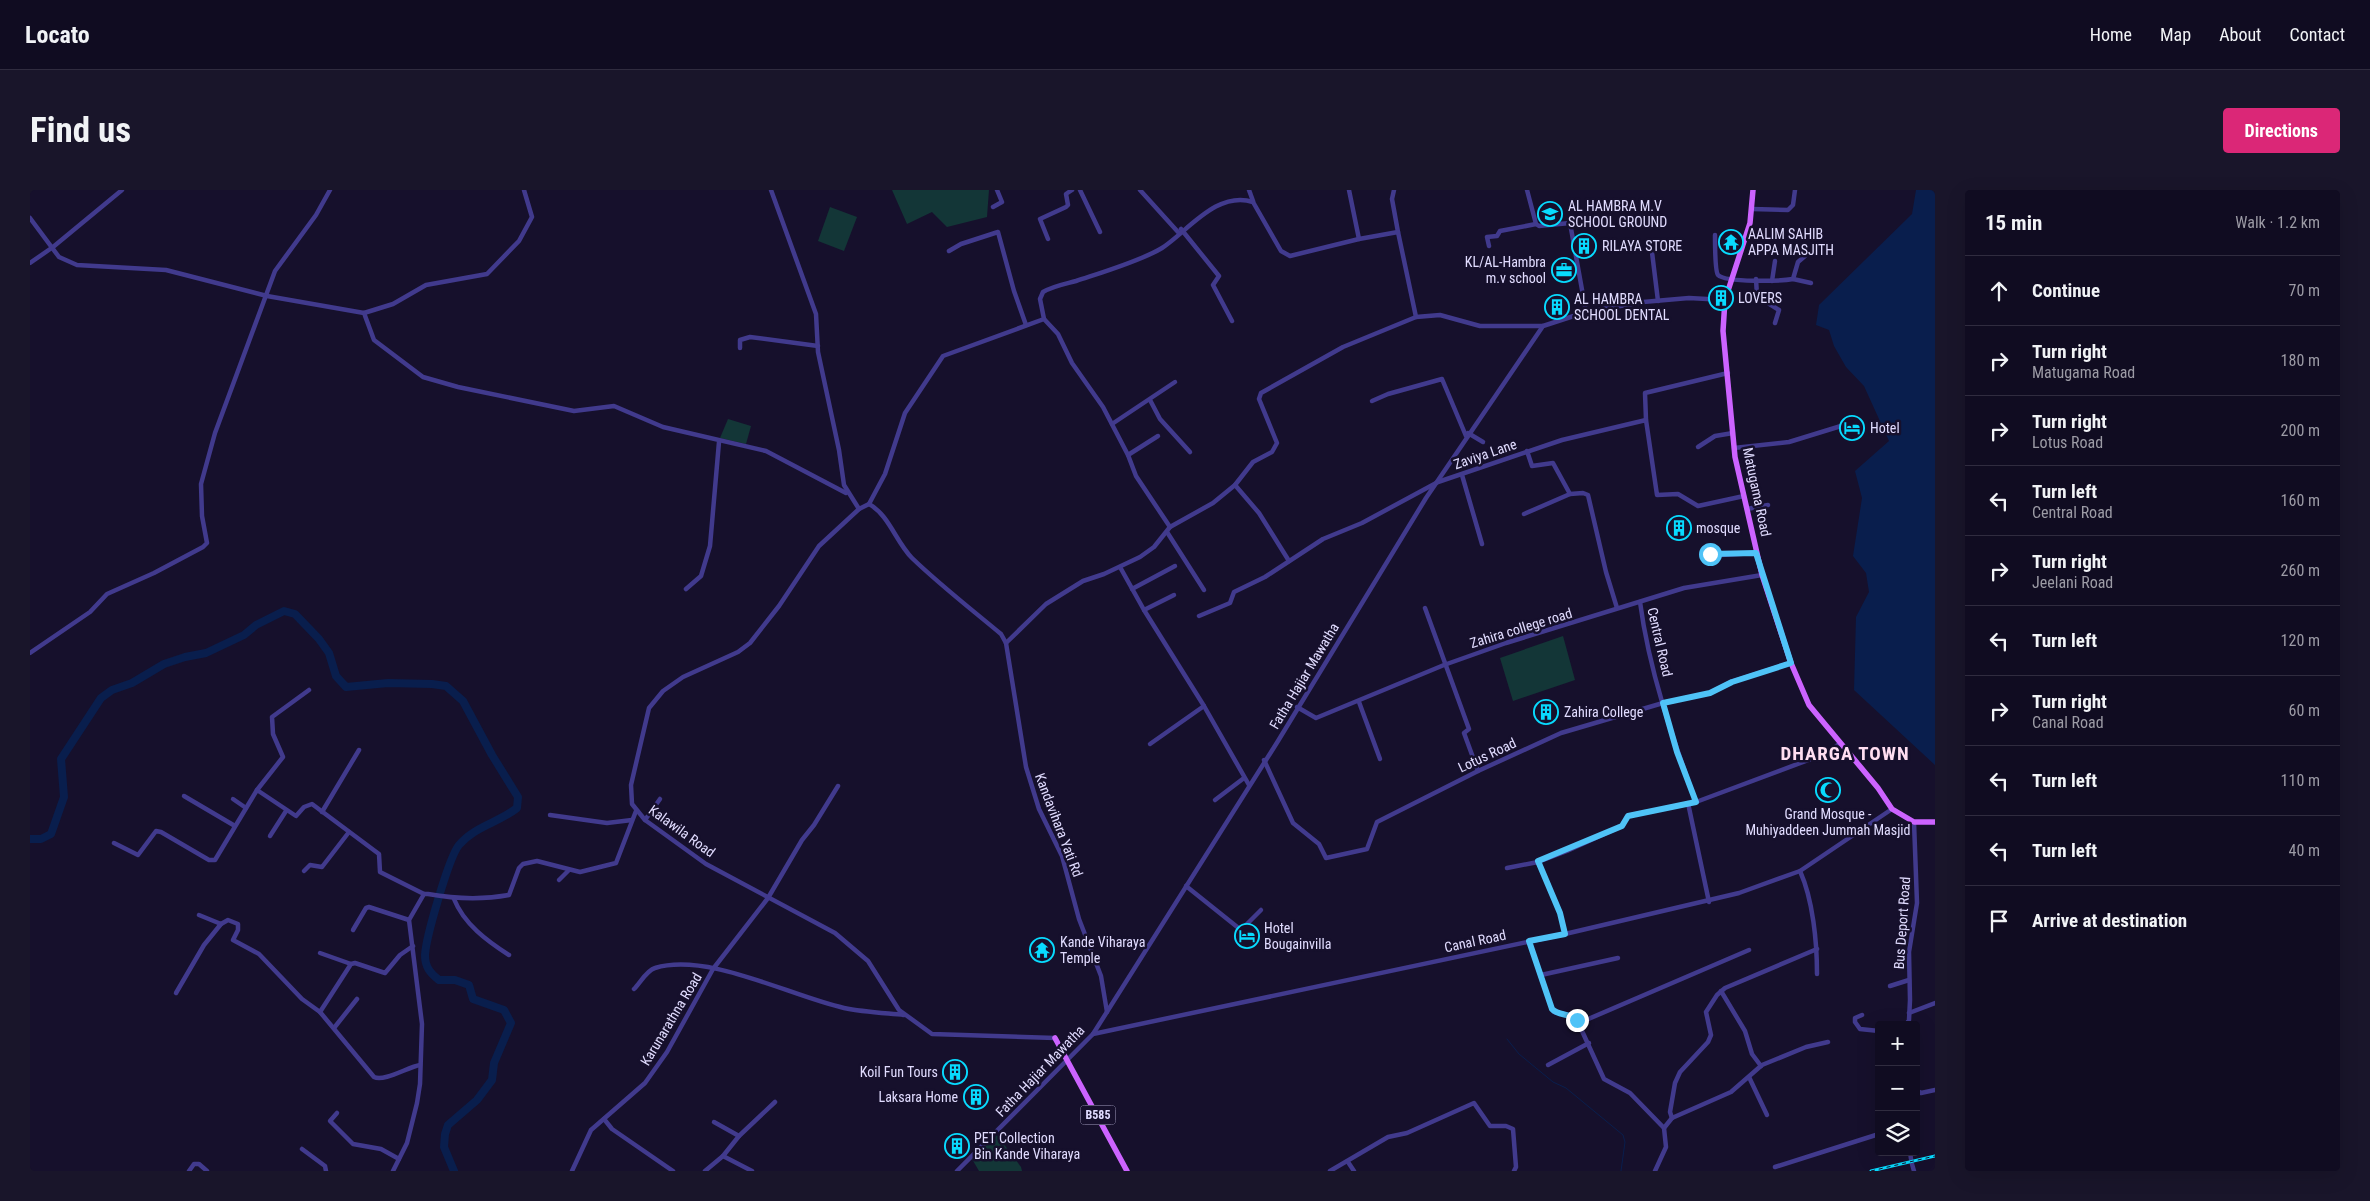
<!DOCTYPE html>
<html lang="en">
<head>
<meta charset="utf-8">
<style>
  :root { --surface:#100c21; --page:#19152a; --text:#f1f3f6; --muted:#9c9ba5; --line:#302c3f; --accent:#db2777 }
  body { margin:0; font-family:"Roboto Condensed",sans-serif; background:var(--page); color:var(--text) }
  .controls { position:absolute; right:15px; bottom:15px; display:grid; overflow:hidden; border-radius:5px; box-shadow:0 5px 20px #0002 }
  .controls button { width:45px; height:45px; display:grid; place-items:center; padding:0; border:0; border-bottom:1px solid var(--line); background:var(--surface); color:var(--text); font:25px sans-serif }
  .stop { position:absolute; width:15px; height:15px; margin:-11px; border:4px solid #4fc3f7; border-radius:50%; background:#fff }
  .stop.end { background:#4fc3f7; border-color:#fff; box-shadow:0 1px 5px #0008 }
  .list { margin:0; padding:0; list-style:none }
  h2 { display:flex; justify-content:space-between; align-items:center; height:65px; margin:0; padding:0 20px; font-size:21px }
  h2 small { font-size:16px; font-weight:400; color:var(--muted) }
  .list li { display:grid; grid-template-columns:32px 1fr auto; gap:15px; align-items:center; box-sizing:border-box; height:70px; padding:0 20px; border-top:1px solid var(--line) }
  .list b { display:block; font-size:19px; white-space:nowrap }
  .list p { margin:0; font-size:16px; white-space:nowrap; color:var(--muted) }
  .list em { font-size:16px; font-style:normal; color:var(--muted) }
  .icon { flex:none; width:28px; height:28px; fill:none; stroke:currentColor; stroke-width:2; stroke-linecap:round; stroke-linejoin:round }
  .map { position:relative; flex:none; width:1905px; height:981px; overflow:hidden; border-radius:5px }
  header { display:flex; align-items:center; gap:30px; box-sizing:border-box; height:70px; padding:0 25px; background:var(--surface); border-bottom:1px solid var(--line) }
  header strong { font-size:24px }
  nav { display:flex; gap:28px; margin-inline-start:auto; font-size:18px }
  .intro { display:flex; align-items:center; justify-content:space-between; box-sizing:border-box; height:120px; padding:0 30px }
  h1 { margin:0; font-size:35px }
  .button { padding:12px 22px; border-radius:5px; background:var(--accent); color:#fff; font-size:18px; font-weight:700 }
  main { display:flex; gap:30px; padding:0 30px }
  aside { flex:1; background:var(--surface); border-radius:5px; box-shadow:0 5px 20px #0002 }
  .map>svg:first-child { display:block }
  .green { fill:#133637 }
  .water { fill:#091e4d }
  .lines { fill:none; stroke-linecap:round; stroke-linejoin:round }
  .stream { stroke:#091e4d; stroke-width:1 }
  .river { stroke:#091e4d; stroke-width:8 }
  .minor { stroke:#413a8d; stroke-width:4.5 }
  .major { stroke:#cc63ff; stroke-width:5.5 }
  .rail-casing { stroke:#08dbff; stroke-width:3 }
  .rail { stroke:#16102c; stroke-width:1; stroke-dasharray:4; stroke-linecap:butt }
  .route { stroke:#4fc3f7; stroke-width:6 }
  .labels { text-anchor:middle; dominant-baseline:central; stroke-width:5; stroke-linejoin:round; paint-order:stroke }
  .shield { fill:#16102c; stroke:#a49fc0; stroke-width:1 }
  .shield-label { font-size:12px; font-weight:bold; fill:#e1dcff }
  .poi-label { font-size:14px; fill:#e1dcff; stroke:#16102c; text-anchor:start }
  .street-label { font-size:14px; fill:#e1dcff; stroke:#16102c }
  .district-label { font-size:19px; font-weight:bold; letter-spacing:1px; fill:#ffdef1; stroke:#16102c }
</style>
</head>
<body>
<header>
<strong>Locato</strong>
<nav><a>Home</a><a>Map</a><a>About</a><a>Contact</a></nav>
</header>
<div class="intro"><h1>Find us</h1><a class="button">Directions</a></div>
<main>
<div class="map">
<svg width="1905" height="981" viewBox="0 0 1905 981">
  <rect width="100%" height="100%" fill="#16102c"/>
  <g class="green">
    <path d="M862 0H959L957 27 917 37 902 22 877 34Z"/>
    <path d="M800 17 827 27 814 61 788 51Z"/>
    <path d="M698 229 721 236 716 254 690 248Z"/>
    <path d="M1533 446 1545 490 1483 511 1470 468Z"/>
    <path d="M967 945 991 977 992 981H949L942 969Z"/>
  </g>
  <path class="water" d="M1886 0H1905V575L1824 500 1826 427 1839 402 1836 383 1823 366 1832 308 1825 281 1859 251 1834 196 1816 177 1804 156 1799 140 1786 135 1789 115 1882 24Z"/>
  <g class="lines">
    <path class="stream" d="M1477 849 1489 864 1523 892 1536 898 1593 945 1595 952 1591 981"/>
    <path class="river" d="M0 649H11L21 644 34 607 31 569 71 508 82 500 102 493 134 474 155 467 176 463 214 445 226 435 254 421 265 424 289 449 299 463 306 486 316 497 358 493 402 494 416 496 433 511 462 565 488 607 487 618C468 633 445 636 429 655 419 667 396 747 395 765 395 777 400 783 409 790H425L439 795 443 809 474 820 481 833 464 873 462 890 447 910 418 935 415 944 414 957 424 981"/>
    <g class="minor">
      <path d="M741 0 786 124 788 162 809 260 814 295 829 319 839 314C859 325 866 352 882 368 910 395 941 419 971 444L976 453 996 577 1009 619 1032 666 1049 729 1071 786 1077 822"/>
      <path d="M1050 0 1070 42"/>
      <path d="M1110 0 1148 42"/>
      <path d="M1219 0 1223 11"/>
      <path d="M1319 0 1329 49"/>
      <path d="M1364 0 1362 9 1368 42"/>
      <path d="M1497 0 1506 34 1509 36 1540 33 1556 122"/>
      <path d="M963 17 972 12 967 0"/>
      <path d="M1722 19 1758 20 1763 15 1765 0"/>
      <path d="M0 28 29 67 47 75 136 80 237 106 334 123 344 150 393 187 428 197 544 221 584 216 633 237 736 261 816 303"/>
      <path d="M1151 39 1189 86 1183 95 1202 131"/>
      <path d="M1685 45C1685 52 1685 81 1688 85 1696 93 1752 91 1763 89L1768 72 1775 66"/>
      <path d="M1018 49 1010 29 1036 17 1038 15 1036 4 1042 0"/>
      <path d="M1621 54 1628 111"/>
      <path d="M1459 56 1457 47 1467 46 1470 41 1506 34"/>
      <path d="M919 61 931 54 968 42 984 101 996 135"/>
      <path d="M0 73 23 57 92 0"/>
      <path d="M1726 89 1727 106 1749 120 1745 133"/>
      <path d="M1763 89 1781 93"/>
      <path d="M1742 91 1745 71"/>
      <path d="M334 123 363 114 396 95 457 84 489 51 502 27 494 0"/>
      <path d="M1014 129 1028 144 1042 173 1073 217 1098 265 1106 286 1140 337"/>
      <path d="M710 158V150L720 147 788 156"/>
      <path d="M1120 210 1130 229 1160 262"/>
      <path d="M1342 211 1358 204 1412 189 1436 246"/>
      <path d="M1616 230 1615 203 1698 183"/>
      <path d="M1082 234 1145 192"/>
      <path d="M1438 243 1453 252"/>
      <path d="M1668 257 1685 246 1703 243"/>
      <path d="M1704 258 1759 252 1811 236"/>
      <path d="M1497 261 1502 276 1523 273 1540 304 1553 303 1558 305 1576 382 1587 418"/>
      <path d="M1098 265 1128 246"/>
      <path d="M1432 285 1452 354"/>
      <path d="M1205 295 1229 323 1259 371"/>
      <path d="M839 314 855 284 875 223 913 166 1014 129 1010 109 1013 102C1023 96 1035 94 1046 91 1070 83 1111 71 1132 58 1157 42 1187 0 1223 12L1251 61 1260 66 1329 49 1368 42 1386 127"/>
      <path d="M829 319 789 356 749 416 720 453 708 462 653 487 633 501 619 518 601 595 602 614 615 630 676 674 805 743 838 771 869 820 902 844 1025 848"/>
      <path d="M1717 319 1738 315"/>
      <path d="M1494 324 1540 304"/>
      <path d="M1137 342 1174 400"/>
      <path d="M1673 366 1726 363"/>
      <path d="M1090 377 1114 420 1174 516 1219 595"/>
      <path d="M656 399 671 386 680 356 689 252"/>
      <path d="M1102 399 1145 376"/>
      <path d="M1610 412C1619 480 1642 547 1666 612"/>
      <path d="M1395 418 1439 539 1434 543 1448 581"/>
      <path d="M1114 420 1144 405"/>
      <path d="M1169 426 1200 413 1204 402 1235 387 1293 349 1332 333 1408 292 1532 250 1616 230 1627 305 1648 304 1668 316 1714 306"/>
      <path d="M976 453 1016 414 1053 391 1074 384 1110 367 1124 357 1140 337 1183 313 1205 295 1223 272 1242 262 1247 253 1229 209 1231 203 1313 157 1386 127 1410 125 1450 136H1513"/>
      <path d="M0 463 60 422 77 404 124 383 173 357 177 353 172 326 171 294 185 243 245 81 286 25 300 0"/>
      <path d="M1329 512 1350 569"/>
      <path d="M1267 517 1286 528 1414 475 1476 453 1654 398 1732 385"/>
      <path d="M1120 554 1174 516"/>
      <path d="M1234 570 1263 633 1289 654 1296 668 1337 659 1347 632 1448 581 1531 543 1633 513 1680 503 1701 492 1761 473"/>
      <path d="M227 600 266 626 274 617 282 614 349 664 350 682 394 704"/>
      <path d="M154 606 205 636"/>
      <path d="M203 609 216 618"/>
      <path d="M1185 610 1214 588"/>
      <path d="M1658 613 1679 712"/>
      <path d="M292 622 329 560"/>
      <path d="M520 625 577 633 602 630"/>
      <path d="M615 630 630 609"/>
      <path d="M240 646 256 621"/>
      <path d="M84 653 108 665 126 641 131 642 179 670H185L227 600 253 567 243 544 242 527 279 500"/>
      <path d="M1508 671 1530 723 1535 744"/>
      <path d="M1477 678 1508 672 1537 661 1592 636 1598 626 1666 612 1797 563 1809 554"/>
      <path d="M274 681 280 675 292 677 319 642"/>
      <path d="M1770 681C1783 710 1787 752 1787 784"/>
      <path d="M529 690 539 680"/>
      <path d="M1156 696 1211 740 1231 720"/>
      <path d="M424 709C434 734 457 751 479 765"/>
      <path d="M169 725 191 734 198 730 208 734V740L203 750 229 764 272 809 290 822 321 774 325 773 355 783 370 765 383 756"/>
      <path d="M323 740 336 718 339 717 379 730"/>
      <path d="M1499 751 1522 819 1524 822 1543 826 1547 830 1574 889 1600 903 1634 938 1636 957 1625 981"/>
      <path d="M290 763 321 774"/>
      <path d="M1511 785 1588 768"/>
      <path d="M1860 796 1879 790"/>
      <path d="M604 799C610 793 617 780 625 778 678 762 760 806 814 818 833 822 854 823 874 825"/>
      <path d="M1691 801 1715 841 1722 864 1731 876"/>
      <path d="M146 803 174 755 191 734"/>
      <path d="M290 822 344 887C354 892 378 877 390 875"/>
      <path d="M1879 823 1905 813"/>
      <path d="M1832 825 1825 828V832L1830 839 1849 841"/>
      <path d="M1549 833 1719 760"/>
      <path d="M1876 835 1879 830 1880 810 1879 762 1887 713 1884 632"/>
      <path d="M304 838 327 809"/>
      <path d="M1063 844 1535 744 1709 703 1770 681 1862 619"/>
      <path d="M1518 875 1559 853"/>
      <path d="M1719 887 1737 925"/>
      <path d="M1886 900 1891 903 1905 900"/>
      <path d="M307 923 300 931 323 954 351 959 369 969"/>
      <path d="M1642 928 1640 922 1645 893 1650 882 1678 852 1681 845 1676 822 1687 805 1695 798 1787 759"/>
      <path d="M574 929 582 939 643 981"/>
      <path d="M684 932 709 946"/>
      <path d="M1634 938 1642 928 1701 902 1732 875 1776 857 1798 852"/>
      <path d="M272 959 295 976 296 981"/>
      <path d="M1880 962 1881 969"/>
      <path d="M693 966 709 946 745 912"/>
      <path d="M1318 972 1324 981"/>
      <path d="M1882 974 1884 981"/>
      <path d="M1745 977 1849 944"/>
      <path d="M159 981 164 974H169L177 981"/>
      <path d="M363 981 377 953 387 913 390 894 392 834 379 730 394 704H398C426 709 451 710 479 705L489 678 493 674 507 671 550 682 586 673 606 621"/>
      <path d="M542 981 561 940 615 893 637 862 683 779 738 708 772 650 784 635 808 596"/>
      <path d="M675 981 693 966 722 981"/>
      <path d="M927 981 1063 844 1248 551 1396 308 1513 136 1556 122 1613 112 1659 108 1695 110"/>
      <path d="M1300 981 1358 947 1377 943 1444 913 1460 936H1476L1483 939 1486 977 1484 981"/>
    </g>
    <g class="major">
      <path d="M1723 0 1720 33 1695 110 1693 141 1705 267 1732 385 1761 473 1779 515 1848 598 1862 619 1884 632H1905"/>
      <path d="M1025 848 1097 981"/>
    </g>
    <defs>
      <path id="rail" d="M1841 981 1905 966"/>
    </defs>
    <use href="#rail" class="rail-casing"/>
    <use href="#rail" class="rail"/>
  </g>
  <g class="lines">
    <path class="route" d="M1547 830C1540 823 1528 826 1522 819L1499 751 1535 744 1530 723 1508 671 1592 636 1598 626 1666 612 1647 562 1633 513 1680 503 1702 492 1761 473 1726 363 1680 364"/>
  </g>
  <defs>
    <symbol id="school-ring" viewBox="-11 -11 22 22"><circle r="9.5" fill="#16102c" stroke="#08dbff" stroke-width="1.5"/><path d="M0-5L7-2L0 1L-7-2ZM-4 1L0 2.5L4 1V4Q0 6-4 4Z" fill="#08dbff"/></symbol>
    <symbol id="temple-ring" viewBox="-11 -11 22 22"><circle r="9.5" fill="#16102c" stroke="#08dbff" stroke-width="1.5"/><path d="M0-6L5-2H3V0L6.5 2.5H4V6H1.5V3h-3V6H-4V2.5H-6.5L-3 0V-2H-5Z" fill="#08dbff"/></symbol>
    <symbol id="building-ring" viewBox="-11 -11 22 22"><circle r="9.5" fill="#16102c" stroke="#08dbff" stroke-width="1.5"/><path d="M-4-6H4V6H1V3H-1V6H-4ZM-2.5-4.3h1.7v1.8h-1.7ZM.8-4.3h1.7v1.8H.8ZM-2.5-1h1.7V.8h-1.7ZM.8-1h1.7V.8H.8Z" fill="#08dbff"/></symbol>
    <symbol id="office-ring" viewBox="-11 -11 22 22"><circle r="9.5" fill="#16102c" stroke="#08dbff" stroke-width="1.5"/><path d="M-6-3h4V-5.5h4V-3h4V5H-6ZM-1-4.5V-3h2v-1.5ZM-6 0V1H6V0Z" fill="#08dbff"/></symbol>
    <symbol id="hotel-ring" viewBox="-11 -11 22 22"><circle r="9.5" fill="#16102c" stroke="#08dbff" stroke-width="1.5"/><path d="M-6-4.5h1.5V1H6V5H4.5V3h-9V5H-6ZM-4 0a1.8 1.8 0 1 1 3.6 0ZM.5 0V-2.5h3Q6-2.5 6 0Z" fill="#08dbff"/></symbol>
    <symbol id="mosque-ring" viewBox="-11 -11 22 22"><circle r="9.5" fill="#16102c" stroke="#08dbff" stroke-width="1.5"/><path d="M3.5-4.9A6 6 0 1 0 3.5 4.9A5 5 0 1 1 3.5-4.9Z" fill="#08dbff"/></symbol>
  </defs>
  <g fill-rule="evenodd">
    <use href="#school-ring" x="1506" y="10" width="28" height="28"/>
    <use href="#temple-ring" x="1687" y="38" width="28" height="28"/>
    <use href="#building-ring" x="1540" y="42" width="28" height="28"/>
    <use href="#office-ring" x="1520" y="66" width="28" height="28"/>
    <use href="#building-ring" x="1677" y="94" width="28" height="28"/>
    <use href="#building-ring" x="1513" y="103" width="28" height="28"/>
    <use href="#hotel-ring" x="1808" y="224" width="28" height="28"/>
    <use href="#building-ring" x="1635" y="324" width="28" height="28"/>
    <use href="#building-ring" x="1502" y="508" width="28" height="28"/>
    <use href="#mosque-ring" x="1784" y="586" width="28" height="28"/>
    <use href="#hotel-ring" x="1203" y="732" width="28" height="28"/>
    <use href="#temple-ring" x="998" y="746" width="28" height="28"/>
    <use href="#building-ring" x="911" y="868" width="28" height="28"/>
    <use href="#building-ring" x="932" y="893" width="28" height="28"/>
    <use href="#building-ring" x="913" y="942" width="28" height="28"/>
  </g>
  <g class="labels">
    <rect class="shield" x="1050.5" y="915.5" width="35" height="19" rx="4"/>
    <g class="shield-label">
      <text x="1068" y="925">B585</text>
    </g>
    <g class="poi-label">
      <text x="1538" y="16">AL HAMBRA M.V<tspan x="1538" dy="16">SCHOOL GROUND</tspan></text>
      <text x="1718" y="44">AALIM SAHIB<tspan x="1718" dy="16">APPA MASJITH</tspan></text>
      <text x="1572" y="56">RILAYA STORE</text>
      <text x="1516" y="72" text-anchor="end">KL/AL-Hambra<tspan x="1516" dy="16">m.v school</tspan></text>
      <text x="1708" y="108">LOVERS</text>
      <text x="1544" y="109">AL HAMBRA<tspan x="1544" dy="16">SCHOOL DENTAL</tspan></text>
      <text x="1840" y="238">Hotel</text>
      <text x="1666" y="338">mosque</text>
      <text x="1534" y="522">Zahira College</text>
      <text x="1798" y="624" text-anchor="middle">Grand Mosque -<tspan x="1798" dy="16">Muhiyaddeen Jummah Masjid</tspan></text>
      <text x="1234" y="738">Hotel<tspan x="1234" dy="16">Bougainvilla</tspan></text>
      <text x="1030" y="752">Kande Viharaya<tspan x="1030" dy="16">Temple</tspan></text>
      <text x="908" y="882" text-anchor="end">Koil Fun Tours</text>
      <text x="928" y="907" text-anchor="end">Laksara Home</text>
      <text x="944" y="948">PET Collection<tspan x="944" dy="16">Bin Kande Viharaya</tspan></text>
    </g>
    <g class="street-label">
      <text transform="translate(1455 264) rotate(-19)">Zaviya Lane</text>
      <text transform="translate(1727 302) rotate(78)">Matugama Road</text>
      <text transform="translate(1491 438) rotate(-17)">Zahira college road</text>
      <text transform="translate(1630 452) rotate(77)">Central Road</text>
      <text transform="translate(1274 486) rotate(-59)">Fatha Hajiar Mawatha</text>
      <text transform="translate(1457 565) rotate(-25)">Lotus Road</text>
      <text transform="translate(1029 635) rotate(69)">Kandavihara Yati Rd</text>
      <text transform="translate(652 641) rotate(36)">Kalawila Road</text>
      <text transform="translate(1872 733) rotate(-86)">Bus Deport Road</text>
      <text transform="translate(1445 751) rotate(-12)">Canal Road</text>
      <text transform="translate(641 829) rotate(-59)">Karunarathna Road</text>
      <text transform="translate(1010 881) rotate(-46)">Fatha Hajiar Mawatha</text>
    </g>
    <g class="district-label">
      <text x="1815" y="563">DHARGA TOWN</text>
    </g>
  </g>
</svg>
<div class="controls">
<button>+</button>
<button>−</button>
<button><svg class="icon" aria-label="layers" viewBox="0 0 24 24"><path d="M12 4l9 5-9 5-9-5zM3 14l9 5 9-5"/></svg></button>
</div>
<div class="stop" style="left:1680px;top:364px"></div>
<div class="stop end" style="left:1547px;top:830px"></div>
</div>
<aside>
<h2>15 min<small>Walk · 1.2 km</small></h2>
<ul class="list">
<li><svg class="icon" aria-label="ahead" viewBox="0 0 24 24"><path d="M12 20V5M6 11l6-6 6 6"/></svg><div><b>Continue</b></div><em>70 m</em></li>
<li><svg class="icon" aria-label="right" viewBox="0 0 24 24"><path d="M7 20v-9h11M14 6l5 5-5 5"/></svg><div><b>Turn right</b><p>Matugama Road</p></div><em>180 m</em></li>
<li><svg class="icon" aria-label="right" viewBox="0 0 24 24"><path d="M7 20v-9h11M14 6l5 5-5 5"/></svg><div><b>Turn right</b><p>Lotus Road</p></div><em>200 m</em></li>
<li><svg class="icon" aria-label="left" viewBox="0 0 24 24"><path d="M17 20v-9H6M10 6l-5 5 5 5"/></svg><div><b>Turn left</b><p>Central Road</p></div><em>160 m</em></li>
<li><svg class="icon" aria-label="right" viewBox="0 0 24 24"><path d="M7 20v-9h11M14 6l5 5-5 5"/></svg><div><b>Turn right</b><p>Jeelani Road</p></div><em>260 m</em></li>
<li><svg class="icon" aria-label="left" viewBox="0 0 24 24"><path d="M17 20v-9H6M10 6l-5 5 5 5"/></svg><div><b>Turn left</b></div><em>120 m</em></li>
<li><svg class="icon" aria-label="right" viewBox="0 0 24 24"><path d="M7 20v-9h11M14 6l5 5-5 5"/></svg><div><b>Turn right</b><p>Canal Road</p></div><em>60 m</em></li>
<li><svg class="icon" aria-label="left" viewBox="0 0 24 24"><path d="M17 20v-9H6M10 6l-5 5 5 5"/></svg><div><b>Turn left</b></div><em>110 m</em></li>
<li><svg class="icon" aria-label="left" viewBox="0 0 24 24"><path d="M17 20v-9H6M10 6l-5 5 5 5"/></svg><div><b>Turn left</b></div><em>40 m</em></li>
<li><svg class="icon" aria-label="arrive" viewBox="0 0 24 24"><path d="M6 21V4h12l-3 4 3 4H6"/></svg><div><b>Arrive at destination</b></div></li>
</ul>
</aside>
</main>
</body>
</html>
